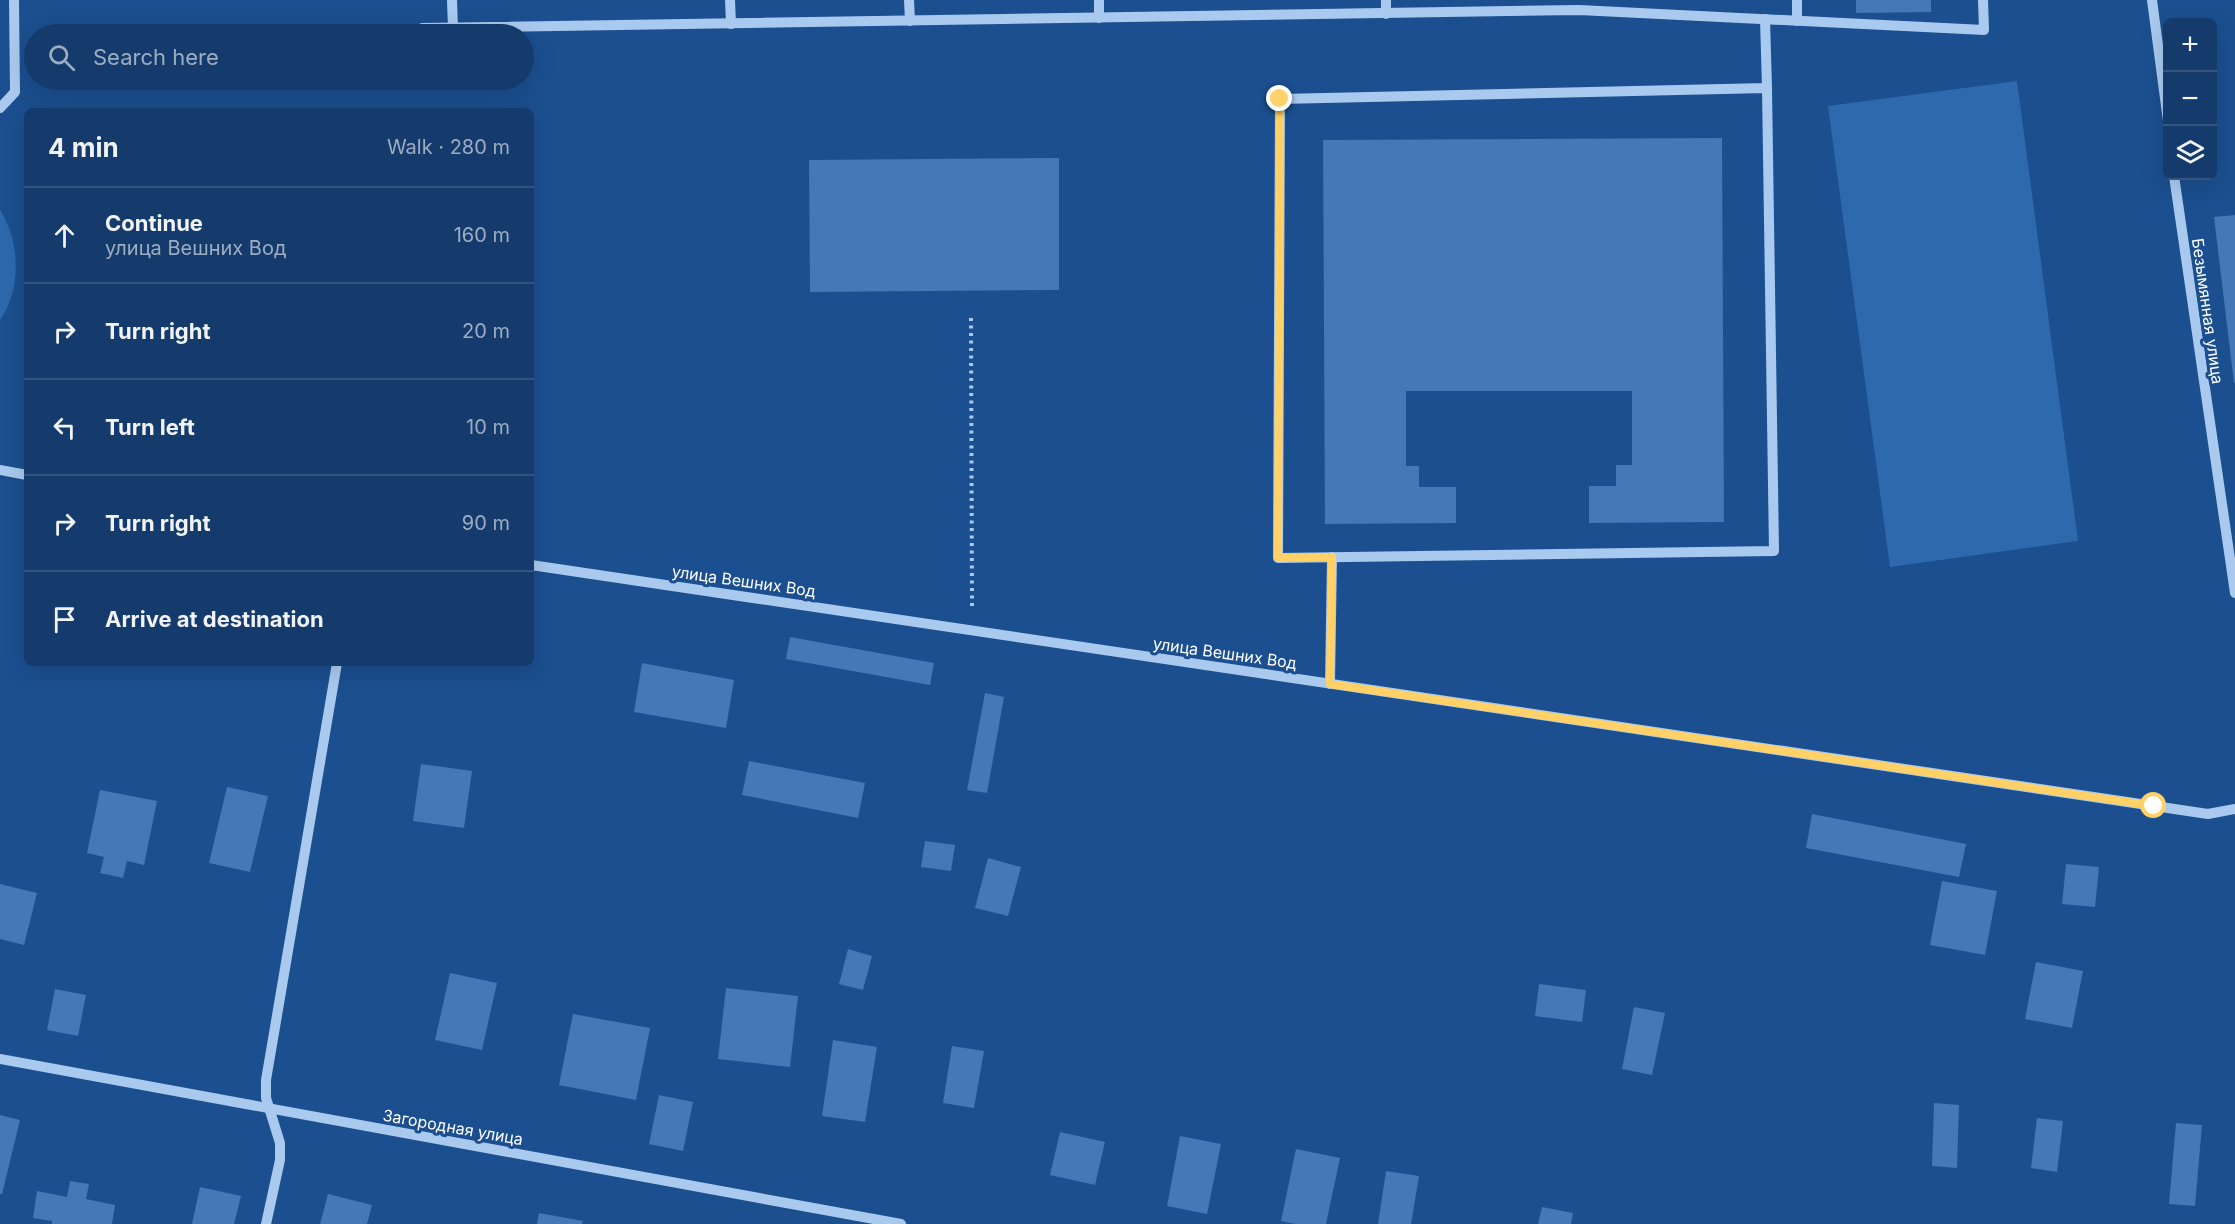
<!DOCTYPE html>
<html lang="en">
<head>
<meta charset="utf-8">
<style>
  :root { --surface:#143b6b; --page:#214673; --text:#f1f3f6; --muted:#9dadc1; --line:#33557e }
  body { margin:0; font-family:Inter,sans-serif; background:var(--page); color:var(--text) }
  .controls { position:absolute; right:18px; top:18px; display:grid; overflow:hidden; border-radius:9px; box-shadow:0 6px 24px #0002 }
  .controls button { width:54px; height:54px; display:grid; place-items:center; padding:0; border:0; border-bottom:2px solid var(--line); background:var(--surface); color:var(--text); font:30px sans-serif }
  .stop { position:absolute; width:18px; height:18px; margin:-14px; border:4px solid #ffd166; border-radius:50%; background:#fff }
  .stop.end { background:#ffd166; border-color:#fff; box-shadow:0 2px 6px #0008 }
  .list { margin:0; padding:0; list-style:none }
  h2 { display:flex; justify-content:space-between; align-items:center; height:78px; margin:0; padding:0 24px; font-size:26px }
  h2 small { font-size:20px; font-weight:400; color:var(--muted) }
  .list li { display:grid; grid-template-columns:39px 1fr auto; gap:18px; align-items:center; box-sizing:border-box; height:96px; padding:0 24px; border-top:2px solid var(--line) }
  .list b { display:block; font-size:22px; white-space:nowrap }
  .list p { margin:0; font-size:20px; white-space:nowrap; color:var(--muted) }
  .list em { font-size:20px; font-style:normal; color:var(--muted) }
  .icon { flex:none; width:33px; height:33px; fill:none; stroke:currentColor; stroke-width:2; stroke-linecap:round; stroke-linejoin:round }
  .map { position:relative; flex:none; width:2235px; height:1224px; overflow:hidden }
  .search { position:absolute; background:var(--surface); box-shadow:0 6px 24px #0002; left:24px; top:24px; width:510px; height:66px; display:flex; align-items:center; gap:15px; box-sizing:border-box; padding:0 21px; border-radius:33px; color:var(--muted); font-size:22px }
  .panel { position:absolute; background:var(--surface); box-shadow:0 6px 24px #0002; left:24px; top:108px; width:510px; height:558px; border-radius:9px }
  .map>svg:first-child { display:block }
  .green { fill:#2e69ad }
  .building { fill:#4478b7 }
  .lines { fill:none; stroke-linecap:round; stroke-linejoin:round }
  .path { stroke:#a9c9ee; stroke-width:4; stroke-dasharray:3 4.5; stroke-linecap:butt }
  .minor { stroke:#a9c9ee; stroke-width:10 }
  .route { stroke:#ffd166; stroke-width:8 }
  .labels { text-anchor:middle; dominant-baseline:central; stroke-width:6; stroke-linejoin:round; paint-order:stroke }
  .street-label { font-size:16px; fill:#fff; stroke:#1b4f8f }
</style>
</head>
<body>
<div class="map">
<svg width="2235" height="1224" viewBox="0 0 2235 1224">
  <rect width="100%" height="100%" fill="#1b4f8f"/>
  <g class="green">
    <path d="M2017 81 2078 541 1890 567 1828 106Z"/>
    <path d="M0 210C20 241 22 289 0 320Z"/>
  </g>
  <g class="building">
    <path d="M1856 0H1931V12L1856 13Z"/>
    <path d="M1722 138 1724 522 1589 523V486H1616V465H1632V391H1406V466H1419V487H1456V523L1325 524 1323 140Z"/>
    <path d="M1059 158V290L810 292 809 160Z"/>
    <path d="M2235 215V382L2234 383 2214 217Z"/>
    <path d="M790 637 934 663 930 685 786 659Z"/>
    <path d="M642 663 734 680 726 728 634 712Z"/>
    <path d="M985 693 1004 697 987 793 967 790Z"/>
    <path d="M749 761 865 783 858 818 742 795Z"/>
    <path d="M421 764 472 771 464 828 413 821Z"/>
    <path d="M227 787 268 796 250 872 209 863Z"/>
    <path d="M100 790 157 801 144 865 127 861 123 878 100 873 104 857 87 853Z"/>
    <path d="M1812 814 1966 844 1959 877 1806 848Z"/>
    <path d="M925 841 955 845 951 871 921 867Z"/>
    <path d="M988 858 1021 867 1008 916 975 908Z"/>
    <path d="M2066 864 2099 867 2095 907 2062 904Z"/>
    <path d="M1942 881 1997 891 1985 955 1930 945Z"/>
    <path d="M0 884 37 893 24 945 0 939Z"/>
    <path d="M848 949 872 956 863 990 839 984Z"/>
    <path d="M2036 962 2083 971 2072 1028 2025 1019Z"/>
    <path d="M450 973 497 983 482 1050 435 1040Z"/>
    <path d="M1539 984 1586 990 1582 1022 1535 1016Z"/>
    <path d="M726 988 798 996 790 1067 718 1059Z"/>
    <path d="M55 989 86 995 78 1036 47 1030Z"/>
    <path d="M1634 1007 1665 1013 1652 1075 1622 1069Z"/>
    <path d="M573 1014 650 1028 636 1100 559 1085Z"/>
    <path d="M833 1040 877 1047 865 1122 822 1116Z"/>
    <path d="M952 1046 984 1051 974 1108 943 1103Z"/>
    <path d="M659 1095 693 1102 683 1151 649 1144Z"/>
    <path d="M1934 1103 1959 1105 1957 1168 1932 1166Z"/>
    <path d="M0 1115 20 1120 2 1194H0Z"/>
    <path d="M2037 1118 2063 1121 2057 1172 2031 1168Z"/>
    <path d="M2176 1123 2202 1125 2195 1206 2169 1204Z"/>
    <path d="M1060 1132 1105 1142 1095 1185 1050 1175Z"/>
    <path d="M1180 1136 1221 1144 1207 1214 1167 1206Z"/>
    <path d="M1296 1149 1340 1158 1326 1224H1295L1281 1221Z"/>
    <path d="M1386 1171 1419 1176 1411 1224H1378Z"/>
    <path d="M70 1181 89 1184 86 1199 115 1205 112 1224H52V1221L33 1218 37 1191 67 1197Z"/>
    <path d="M200 1187 241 1196 234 1224H192Z"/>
    <path d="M328 1194 372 1205 367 1224H320Z"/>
    <path d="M1542 1207 1573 1213 1571 1224H1538Z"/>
    <path d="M539 1213 583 1221 582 1224H537Z"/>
  </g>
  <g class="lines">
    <path class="path" d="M971 318 972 607"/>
    <g class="minor">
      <path d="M452 0 453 28"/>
      <path d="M730 0 731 24"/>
      <path d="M909 0 910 21"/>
      <path d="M1099 0V18"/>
      <path d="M1386 0V14"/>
      <path d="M1797 0V21"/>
      <path d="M2152 0 2168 121"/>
      <path d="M1765 19 1767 88 1774 551 1278 558 1280 99 1767 88"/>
      <path d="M422 28 1579 10 1984 30 1983 0"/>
      <path d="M0 108 15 92 14 0"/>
      <path d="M2174 176 2235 593"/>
      <path d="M0 470 27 475"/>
      <path d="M531 565 2208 814 2235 809"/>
      <path d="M1330 684 1332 557"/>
      <path d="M0 1059 901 1224"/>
      <path d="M266 1224 280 1160V1143L266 1098V1080L337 663"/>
    </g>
  </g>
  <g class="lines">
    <path class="route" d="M1280 99 1278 558 1332 557 1330 684 2154 806"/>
  </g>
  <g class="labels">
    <g class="street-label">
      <text transform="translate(2208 311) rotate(82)">Безымянная улица</text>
      <text transform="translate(744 581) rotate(8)">улица Вешних Вод</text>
      <text transform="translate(1225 653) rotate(8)">улица Вешних Вод</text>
      <text transform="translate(453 1127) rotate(10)">Загородная улица</text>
    </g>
  </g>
</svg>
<div class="controls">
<button>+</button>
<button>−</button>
<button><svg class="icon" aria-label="layers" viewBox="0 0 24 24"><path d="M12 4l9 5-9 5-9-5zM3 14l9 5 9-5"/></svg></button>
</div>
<div class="stop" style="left:2154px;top:806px"></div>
<div class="stop end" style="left:1280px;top:99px"></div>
<div class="search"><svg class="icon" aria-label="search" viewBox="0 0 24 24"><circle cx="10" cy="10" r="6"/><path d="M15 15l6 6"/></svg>Search here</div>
<section class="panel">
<h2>4 min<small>Walk · 280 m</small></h2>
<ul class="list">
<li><svg class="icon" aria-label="ahead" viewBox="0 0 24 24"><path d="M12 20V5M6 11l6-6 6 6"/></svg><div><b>Continue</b><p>улица Вешних Вод</p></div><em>160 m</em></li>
<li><svg class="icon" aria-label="right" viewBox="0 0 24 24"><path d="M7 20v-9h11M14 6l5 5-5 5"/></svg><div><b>Turn right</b></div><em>20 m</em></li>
<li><svg class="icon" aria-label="left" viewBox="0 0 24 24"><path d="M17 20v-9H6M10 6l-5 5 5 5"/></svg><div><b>Turn left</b></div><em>10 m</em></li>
<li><svg class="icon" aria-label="right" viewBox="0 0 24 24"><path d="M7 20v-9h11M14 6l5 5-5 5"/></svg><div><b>Turn right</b></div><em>90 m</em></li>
<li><svg class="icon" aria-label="arrive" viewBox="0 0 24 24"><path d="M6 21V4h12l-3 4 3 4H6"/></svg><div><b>Arrive at destination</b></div></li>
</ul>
</section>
</div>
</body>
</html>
